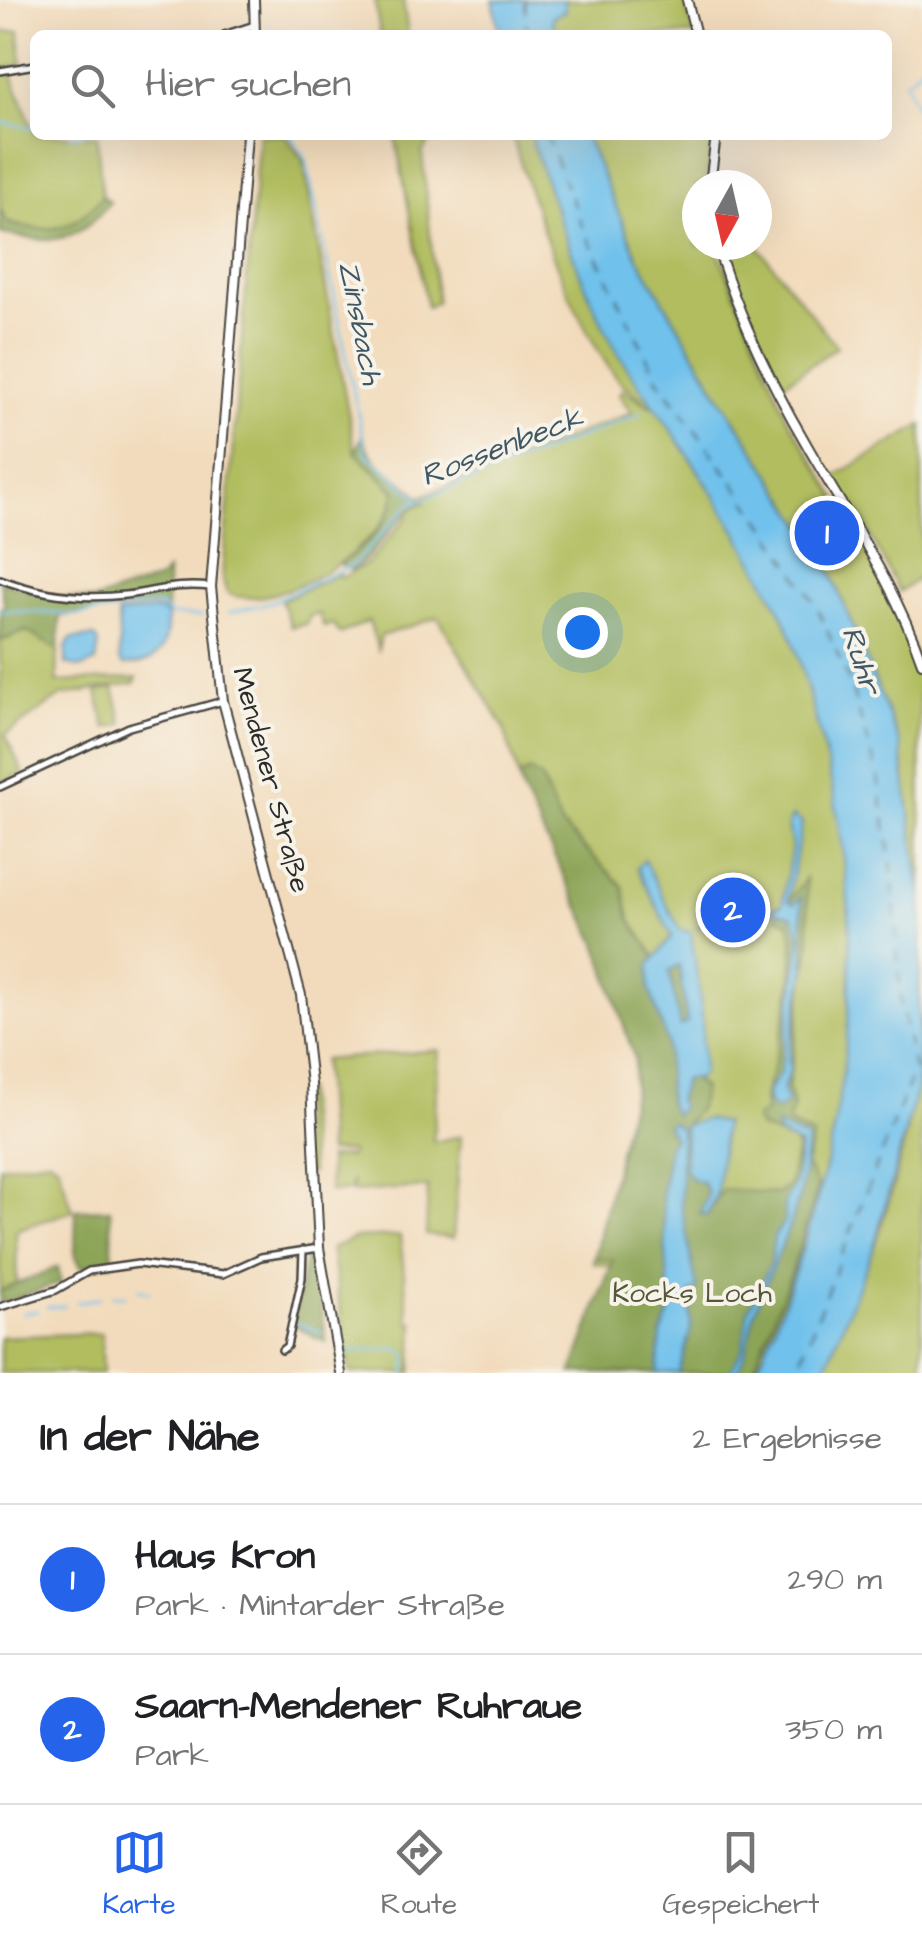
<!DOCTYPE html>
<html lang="de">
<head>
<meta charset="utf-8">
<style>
  :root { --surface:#fff; --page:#f2f2f2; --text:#202124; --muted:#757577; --line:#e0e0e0; --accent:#2563eb }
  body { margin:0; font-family:"Architects Daughter",sans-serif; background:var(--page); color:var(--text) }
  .compass { position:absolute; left:682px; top:170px; width:90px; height:90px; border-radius:50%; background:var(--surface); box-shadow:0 10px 40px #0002; rotate:188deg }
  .you { position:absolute; left:582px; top:632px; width:35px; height:35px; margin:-25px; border:8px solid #fff; border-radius:50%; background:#1a73e8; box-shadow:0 0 0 15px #1a73e833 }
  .badge { display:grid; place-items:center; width:65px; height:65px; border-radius:50%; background:var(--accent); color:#fff; font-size:32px; font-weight:700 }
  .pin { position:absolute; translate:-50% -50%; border:5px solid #fff; box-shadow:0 2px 10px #0006 }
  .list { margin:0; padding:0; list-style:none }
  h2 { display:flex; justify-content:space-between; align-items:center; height:130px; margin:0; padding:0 40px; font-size:42px }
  h2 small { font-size:32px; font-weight:400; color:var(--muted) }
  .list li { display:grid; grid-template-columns:65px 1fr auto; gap:30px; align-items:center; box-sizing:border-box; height:150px; padding:0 40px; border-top:2px solid var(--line) }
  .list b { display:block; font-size:38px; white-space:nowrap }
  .list p { margin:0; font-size:32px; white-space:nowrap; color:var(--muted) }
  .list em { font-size:32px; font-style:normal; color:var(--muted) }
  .icon { flex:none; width:55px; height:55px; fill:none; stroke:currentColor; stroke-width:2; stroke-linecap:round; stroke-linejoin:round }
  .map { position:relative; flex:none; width:922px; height:1373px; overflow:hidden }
  .search { position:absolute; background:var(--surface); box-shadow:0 10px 40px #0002; left:30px; right:30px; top:30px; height:110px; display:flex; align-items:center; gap:25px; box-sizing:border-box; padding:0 35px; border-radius:15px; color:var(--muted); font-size:38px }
  .sheet { height:430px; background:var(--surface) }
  nav { display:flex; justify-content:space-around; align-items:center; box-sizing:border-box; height:140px; border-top:2px solid var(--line); background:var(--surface); font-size:28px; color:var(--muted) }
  nav a { display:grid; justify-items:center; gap:5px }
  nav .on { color:var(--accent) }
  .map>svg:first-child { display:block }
  .green { fill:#b1bd5f; stroke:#6e7445; stroke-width:2.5 }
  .forest { fill:#8ca456; stroke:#5c6840; stroke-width:2.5 }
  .water { fill:#70c1ec; stroke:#4e768c; stroke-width:2.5; fill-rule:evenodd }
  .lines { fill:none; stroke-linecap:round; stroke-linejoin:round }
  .stream { stroke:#70c1ec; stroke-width:2.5 }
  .ferry { stroke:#405865; stroke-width:2.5; stroke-dasharray:12 10; stroke-linecap:butt }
  .street-casing { stroke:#494541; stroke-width:10 }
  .secondary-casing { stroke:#494541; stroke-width:12 }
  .street { stroke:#fff; stroke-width:5 }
  .secondary { stroke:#fff; stroke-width:8 }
  .labels { text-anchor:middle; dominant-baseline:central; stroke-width:8; stroke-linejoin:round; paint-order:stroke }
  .street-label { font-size:28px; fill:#2b2b2b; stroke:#f7f3e8 }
  .park-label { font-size:28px; fill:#53573b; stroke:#f7f3e8 }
  .water-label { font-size:30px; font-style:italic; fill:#405865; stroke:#f7f3e8 }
</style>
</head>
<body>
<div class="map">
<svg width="922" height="1373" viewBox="0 0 922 1373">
  <rect width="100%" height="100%" fill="#f7f3e8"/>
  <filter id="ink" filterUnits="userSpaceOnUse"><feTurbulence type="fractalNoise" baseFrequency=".01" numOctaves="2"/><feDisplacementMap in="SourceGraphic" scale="20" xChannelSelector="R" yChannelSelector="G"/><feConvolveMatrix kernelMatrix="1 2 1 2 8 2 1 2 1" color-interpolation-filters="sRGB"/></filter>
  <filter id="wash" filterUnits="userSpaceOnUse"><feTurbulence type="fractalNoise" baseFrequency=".0048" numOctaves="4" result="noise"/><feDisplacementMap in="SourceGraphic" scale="40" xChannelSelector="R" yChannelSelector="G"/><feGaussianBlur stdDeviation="2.25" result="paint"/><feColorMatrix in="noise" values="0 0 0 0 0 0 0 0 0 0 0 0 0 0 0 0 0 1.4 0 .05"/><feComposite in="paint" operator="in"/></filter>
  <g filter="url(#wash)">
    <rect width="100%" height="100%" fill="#f2dbbc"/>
    <g class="green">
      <path d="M375 0H403L408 35H380Z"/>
      <path d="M564 0H685L694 35H555L552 17 565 11Z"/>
      <path d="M19 31 22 64 9 67 35 135H97L102 196 110 202C74 246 51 243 0 233V32Z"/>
      <path d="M259 135H285L303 160 355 451 395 491C393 544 273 616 227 593L222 577Z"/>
      <path d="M395 135H433L422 153 437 302 427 307Z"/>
      <path d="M512 135H530C562 231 598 321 653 406L682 395 871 786 863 1274C898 1191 915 1105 922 1016V1373H572L612 1266 593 1263 633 1093 635 1059 597 943 523 791 503 726 438 617 381 636 378 649 369 621 340 634 333 624 324 627 319 614 310 616 306 624 291 627 281 600 339 574 341 578 368 563 408 516V502L632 413 619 394 623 390 651 407C641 396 625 389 616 377 571 318 533 207 512 135Z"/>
      <path d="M585 135H712L706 185H697V245H715L788 419 859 534 919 663 922 898 900 743 825 558 722 400 637 256Z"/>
      <path d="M722 245H757L837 347 780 386 734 288Z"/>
      <path d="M922 425V576L899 592 861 517 832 478Z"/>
      <path d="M26 631 58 650 57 682 137 678 135 683 61 696 5 735 23 773 0 784V641Z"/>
      <path d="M114 688 123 724 106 728 97 692Z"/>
      <path d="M439 1050 433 1142 461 1136 453 1238 426 1235 428 1187 353 1192 352 1180 350 1190 330 1192 328 1158 351 1156 350 1151 328 1152 323 1060Z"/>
      <path d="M305 1089 311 1173H301L300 1090Z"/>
      <path d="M49 1159 58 1165 73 1211 16 1230 17 1285 0 1291V1166Z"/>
      <path d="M400 1236 409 1322H414L412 1373H350L331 1249 355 1238Z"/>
      <path d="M101 1333 103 1373H0V1337Z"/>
    </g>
    <g class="forest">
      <path d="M102 196 110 202C74 245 51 244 0 233V209L8 223C51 233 71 233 102 196Z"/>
      <path d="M363 436C370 468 405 479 425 502 394 513 380 552 351 570L340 564C363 548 395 520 395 491L355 452Z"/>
      <path d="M167 571V613L158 606 60 616 58 650 26 631 0 641V608L5 607 0 581 54 597 95 600 160 579Z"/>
      <path d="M529 771 541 778 561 825 623 886 630 919 657 960 656 1007 667 1042 668 1103 677 1100 678 1089 689 1076 703 1088 699 1108 684 1126 685 1147 708 1193 701 1214 707 1215 723 1189 778 1194 789 1185 797 1149 794 1142 760 1128 755 1118 766 1112C761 1094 769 1086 773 1068 783 1024 802 966 789 922L777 917 806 878 810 942 788 1088 793 1106 788 1123 813 1136 806 1165 818 1187 792 1272 752 1373H572L613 1260 594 1258 633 1094 635 1059 597 943 523 792 519 777Z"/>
      <path d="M680 966 688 1023 679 1026 669 971Z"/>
      <path d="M110 1209 113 1263 81 1267 75 1255 76 1210Z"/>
      <path d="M307 1253 313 1255 326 1342 292 1324Z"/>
      <path d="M58 1267 61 1283 0 1304V1291Z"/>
    </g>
    <g class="water">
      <path d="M493 0H564L565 11 552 17 555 35H500Z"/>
      <path d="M530 135H585L637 256 722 400 825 558 900 743 922 898 917 1089 873 1250 823 1373H755C848 1162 880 956 819 731 807 689 797 641 776 602 748 549 716 496 682 446 660 412 634 381 614 346 578 279 554 206 530 135Z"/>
      <path d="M157 610 167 615C169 649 157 665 124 665L120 660 118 614Z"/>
      <path d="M95 637 99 643 96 662 81 668 66 664V647L71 639Z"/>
      <path d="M793 816 802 823 788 901 794 904 801 897 805 973 789 1051 790 1071 783 1088 787 1103 777 1110 767 1103 768 1090 780 1073 796 974 800 936 793 916 777 911 695 928 782 905 792 847 788 824Z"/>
      <path d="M644 860 680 930 691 932 702 1013 703 1072 698 1079H684L677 1100 681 1107 675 1115 668 1103 667 1042 649 987V966L672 936 637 868ZM679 966 687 1023 680 1026 669 971Z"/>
      <path d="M705 1119 724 1123 717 1193 707 1215 700 1213 708 1194 703 1182 692 1179 685 1169 684 1126Z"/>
      <path d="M672 1122 681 1129V1205L697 1289 690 1293 691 1328 679 1373H657L661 1334 670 1313 662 1193 669 1144 674 1139 667 1125Z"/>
      <path d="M776 1125 808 1139C805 1156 804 1175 800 1193 790 1232 770 1271 756 1308 748 1331 750 1351 736 1373H729L743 1348 748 1311 771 1262 774 1237 785 1220 784 1204 795 1183 800 1145 779 1135Z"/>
    </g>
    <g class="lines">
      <g class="stream">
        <path d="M922 66 905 82 922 118"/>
        <path d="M0 122 35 128"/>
        <path d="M70 135H83"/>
        <path d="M290 135 306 159 366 453 418 498"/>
        <path d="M0 610 75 615 158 605 170 615 202 616"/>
        <path d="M229 613 271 602 353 565 410 504 642 413"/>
        <path d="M139 1289 150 1292"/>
        <path d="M113 1296H125"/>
        <path d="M77 1302 100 1298"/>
        <path d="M47 1307 65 1306"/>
        <path d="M23 1313 37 1311"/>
        <path d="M296 1323 322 1333"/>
        <path d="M349 1351 401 1349 407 1355 406 1373"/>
      </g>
      <g class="ferry">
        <path d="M525 0 527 35"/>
        <path d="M546 135 582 226 658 379 767 528 816 605 850 683 878 776 891 858 901 1004 914 1070 795 1373"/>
      </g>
    </g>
  </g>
  <g filter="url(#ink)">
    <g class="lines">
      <defs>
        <g id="street">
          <path d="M224 35 255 25"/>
          <path d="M0 71 35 65"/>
          <path d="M0 579C41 595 81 600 125 595 158 591 176 583 211 587"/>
          <path d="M0 787 129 727 223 701"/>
          <path d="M0 1307 56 1290 89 1271 138 1264 223 1274 261 1257 319 1248"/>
          <path d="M282 1350 287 1346 302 1278 303 1250"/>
        </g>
        <g id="secondary">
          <path d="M254 0 255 35"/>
          <path d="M687 0 696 35"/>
          <path d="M247 135 211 587 223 701 301 995 311 1084 319 1248 341 1373"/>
          <path d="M710 185 716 135"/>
          <path d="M717 245C738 315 771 384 808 447 849 519 895 584 922 663"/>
        </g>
      </defs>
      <use href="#street" class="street-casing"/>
      <use href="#secondary" class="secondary-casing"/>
      <use href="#street" class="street"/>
      <use href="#secondary" class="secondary"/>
    </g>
  </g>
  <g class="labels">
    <g class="street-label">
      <text transform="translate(271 780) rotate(75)">Mendener Straße</text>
    </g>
    <g class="park-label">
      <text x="692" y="1293">Kocks Loch</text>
    </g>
    <g class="water-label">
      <text transform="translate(360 323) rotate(79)">Zinsbach</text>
      <text transform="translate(502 447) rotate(-21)">Rossenbeck</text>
      <text transform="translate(861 660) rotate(72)">Ruhr</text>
    </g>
  </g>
</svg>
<svg class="compass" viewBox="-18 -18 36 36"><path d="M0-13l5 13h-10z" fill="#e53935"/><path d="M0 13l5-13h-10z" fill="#757577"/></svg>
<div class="you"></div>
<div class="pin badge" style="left:827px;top:533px">1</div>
<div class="pin badge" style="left:733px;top:910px">2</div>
<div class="search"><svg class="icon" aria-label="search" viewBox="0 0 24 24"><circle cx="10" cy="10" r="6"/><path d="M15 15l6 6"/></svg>Hier suchen</div>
</div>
<section class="sheet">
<h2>In der Nähe<small>2 Ergebnisse</small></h2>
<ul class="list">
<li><span class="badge">1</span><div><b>Haus Kron</b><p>Park · Mintarder Straße</p></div><em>290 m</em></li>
<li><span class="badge">2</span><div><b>Saarn-Mendener Ruhraue</b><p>Park</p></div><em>350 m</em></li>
</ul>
</section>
<nav>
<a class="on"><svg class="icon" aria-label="map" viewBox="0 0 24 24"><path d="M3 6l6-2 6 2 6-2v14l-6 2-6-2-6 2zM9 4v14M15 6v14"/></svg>Karte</a>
<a><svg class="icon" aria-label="directions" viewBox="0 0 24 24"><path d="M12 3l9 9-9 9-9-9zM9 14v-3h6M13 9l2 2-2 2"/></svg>Route</a>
<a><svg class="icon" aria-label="saved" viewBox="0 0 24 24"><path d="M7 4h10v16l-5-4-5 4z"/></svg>Gespeichert</a>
</nav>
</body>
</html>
